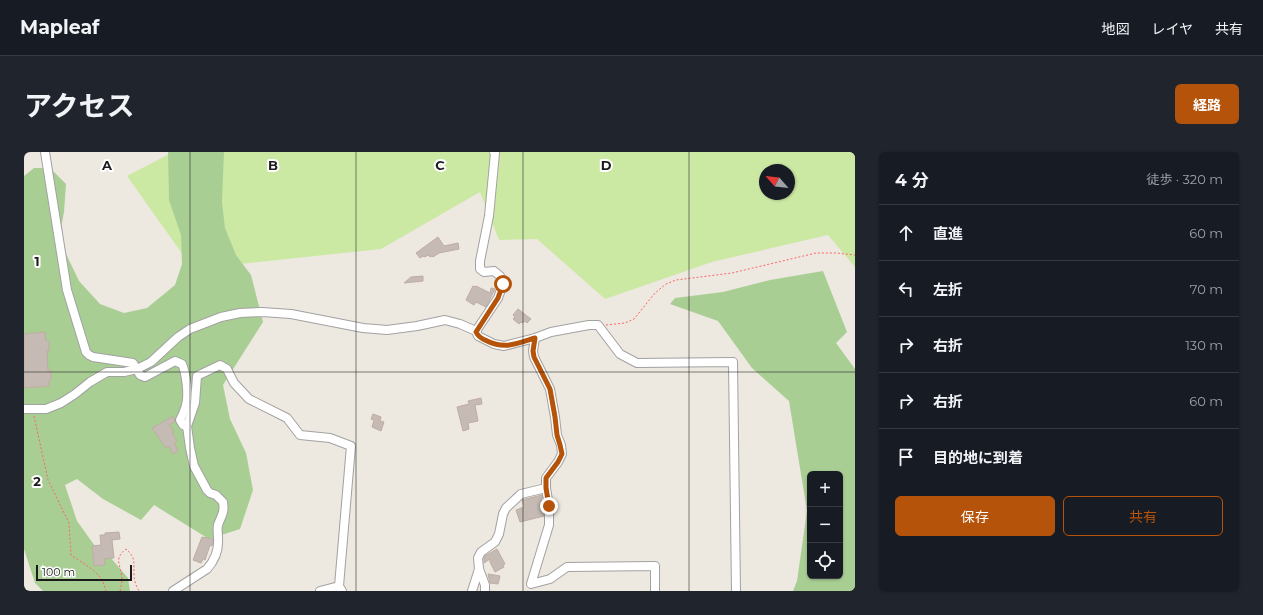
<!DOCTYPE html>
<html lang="ja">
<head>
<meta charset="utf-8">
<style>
  :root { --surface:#171b24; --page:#20242c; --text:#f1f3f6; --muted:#9ea1a6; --line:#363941; --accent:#b45309 }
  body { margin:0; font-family:Montserrat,"Noto Sans JP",sans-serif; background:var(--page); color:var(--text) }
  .controls { position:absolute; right:12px; bottom:12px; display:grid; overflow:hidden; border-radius:6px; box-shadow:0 1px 3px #0004 }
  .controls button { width:36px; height:36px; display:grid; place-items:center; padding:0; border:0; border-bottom:1px solid var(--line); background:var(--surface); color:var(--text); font:20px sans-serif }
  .compass { position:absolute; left:735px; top:12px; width:36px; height:36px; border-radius:50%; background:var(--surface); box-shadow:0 1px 3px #0004; rotate:297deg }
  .scale { position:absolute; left:12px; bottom:10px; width:96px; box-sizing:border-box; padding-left:4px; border:2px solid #1b1b1b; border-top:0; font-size:11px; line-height:14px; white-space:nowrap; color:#1b1b1b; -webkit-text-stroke:3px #fff; paint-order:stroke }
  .stop { position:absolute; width:12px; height:12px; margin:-9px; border:3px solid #b45309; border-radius:50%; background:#fff }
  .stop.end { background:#b45309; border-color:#fff; box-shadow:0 1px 4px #0008 }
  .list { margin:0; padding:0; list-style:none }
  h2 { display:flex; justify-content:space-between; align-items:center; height:52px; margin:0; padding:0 16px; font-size:17px }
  h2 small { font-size:13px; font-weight:400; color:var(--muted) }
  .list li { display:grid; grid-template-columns:26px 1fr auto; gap:12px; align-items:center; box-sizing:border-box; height:56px; padding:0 16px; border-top:1px solid var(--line) }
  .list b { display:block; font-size:15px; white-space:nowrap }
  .list em { font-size:13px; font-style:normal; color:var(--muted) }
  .actions { display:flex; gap:8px; padding:12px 16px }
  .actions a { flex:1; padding:9px 0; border:1px solid var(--accent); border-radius:6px; text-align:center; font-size:14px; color:var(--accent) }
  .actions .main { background:var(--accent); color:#fff }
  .icon { flex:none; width:22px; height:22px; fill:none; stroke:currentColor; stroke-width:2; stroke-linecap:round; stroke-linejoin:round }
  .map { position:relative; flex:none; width:831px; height:439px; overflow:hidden; border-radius:6px }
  header { display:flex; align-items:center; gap:24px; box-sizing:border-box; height:56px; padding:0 20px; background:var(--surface); border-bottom:1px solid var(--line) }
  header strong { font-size:19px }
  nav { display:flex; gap:22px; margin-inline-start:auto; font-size:14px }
  .intro { display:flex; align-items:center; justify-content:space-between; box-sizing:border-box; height:96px; padding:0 24px }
  h1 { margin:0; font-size:28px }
  .button { padding:10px 18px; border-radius:6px; background:var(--accent); color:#fff; font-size:14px; font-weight:700 }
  main { display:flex; gap:24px; padding:0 24px }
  aside { flex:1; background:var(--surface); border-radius:6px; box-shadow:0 1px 3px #0004 }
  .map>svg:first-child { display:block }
  .grass { fill:#cce9a4; fill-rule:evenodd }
  .forest { fill:#a9ce94; fill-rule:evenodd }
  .building { fill:#c5bab4; stroke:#bfada3 }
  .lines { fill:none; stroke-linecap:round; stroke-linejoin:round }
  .minor-casing { stroke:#a2a2a2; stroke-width:10 }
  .path { stroke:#fc6663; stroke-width:1; stroke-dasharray:2 2; stroke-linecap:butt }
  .minor { stroke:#fff; stroke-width:8 }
  .route { stroke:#b45309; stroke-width:5 }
  .grid { fill:none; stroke:#1b1b1b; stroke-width:1; stroke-opacity:0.55 }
  .grid-label { font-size:13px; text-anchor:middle; font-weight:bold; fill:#1b1b1b; stroke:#fff; stroke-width:4; stroke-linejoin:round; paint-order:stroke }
</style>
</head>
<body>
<header>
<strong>Mapleaf</strong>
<nav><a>地図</a><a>レイヤ</a><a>共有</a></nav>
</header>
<div class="intro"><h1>アクセス</h1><a class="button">経路</a></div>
<main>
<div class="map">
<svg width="831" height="439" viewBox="0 0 831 439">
  <rect width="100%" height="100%" fill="#ede8e0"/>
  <path class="grass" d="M149 0H831V115L804 83 688 110 581 147 513 87 475 88 456 40 357 97 169 117 103 24ZM741 18H765V42H741Z"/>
  <g class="forest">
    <path d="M144 0H200L198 50 201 76 212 103 227 123 239 170 199 233 206 267 222 301 229 338 216 377 185 387 130 353 117 368 79 347 53 327 41 333 53 369 71 394 86 405 104 426 106 439H19L11 431 0 397V24L10 16H26L42 32 40 60 35 87 55 129 76 152 100 161 123 156 151 133 158 112 157 83 145 48Z"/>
    <path d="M799 119 823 180 812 191 831 217V439H769L773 429 783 359 765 249 728 216 694 169 646 152 651 146 699 140 746 128ZM786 322H816V424H786Z"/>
  </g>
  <g class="building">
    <path d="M414 85 420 94 434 91 435 97 415 101 409 105 408 104 406 105 404 103 401 105 399 104 396 106 392 101Z"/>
    <path d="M399 124V129L380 131 387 125Z"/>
    <path d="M449 134 452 135V134L466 141 467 136 471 137 462 155 452 150 450 153 442 148Z"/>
    <path d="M494 157 507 167 503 171 501 169 499 171 497 170 495 172 489 167 491 165 489 163Z"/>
    <path d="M21 180 22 189H25V199H23L24 218H27V228H25V234L0 236V182Z"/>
    <path d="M457 246 458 252 451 253 454 269 444 271 445 277 439 279 433 255 445 252 444 249Z"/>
    <path d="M349 262 357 265 356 269 360 270 357 279 348 275 350 268 347 267Z"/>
    <path d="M149 264 151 270 145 273 150 280 148 281 153 289 150 291 154 299 149 302 145 294 142 296 128 276Z"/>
    <path d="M518 343V346H517L520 354V364L496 370 492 358 500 355 498 348Z"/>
    <path d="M95 380 96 387 88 388 90 406 80 407 81 413 70 414 68 394 77 393 76 383H81V381Z"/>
    <path d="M178 385 189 387V390L188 394 186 393 181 408 179 407 177 411 169 408Z"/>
    <path d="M473 397 481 412 479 413 480 415 471 420 466 410V407L460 411V407L461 404Z"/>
    <path d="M464 422 476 424 474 432 466 431Z"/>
  </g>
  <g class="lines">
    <defs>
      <g id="minor">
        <path d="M21 0 43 138 62 200 65 203 69 205 109 211 116 223 121 225 151 209 158 212C162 221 165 243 162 253 161 258 158 264 156 268L159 273 163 274"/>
        <path d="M452 179 474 146 479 132 476 124 470 119 460 120 456 117V109L465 64 471 1 470 0"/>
        <path d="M511 186 509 199 510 205 526 237 531 265 533 283 537 293 538 302 534 310 522 326V336L525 354V373L507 432 526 427 543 415 631 414V439"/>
        <path d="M0 257H22L37 251 51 242 66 230 83 220H100L113 217 127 210 154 185 166 177 197 165 216 161 238 160 267 162 339 176 363 178 393 174 421 168 436 172 452 179 454 184 470 192 480 194 511 186 527 180 565 173H574L596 202 613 211 709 210 712 439"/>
        <path d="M455 417 461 433V439"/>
        <path d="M149 439 183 417C191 408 195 398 194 386 194 382 193 377 194 373 197 364 201 361 199 350L192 343 186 341 183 338 170 314 166 296 163 274 171 251 173 224 196 213 203 217 210 231 225 247 263 266 276 283 306 286 327 294 315 434 318 439"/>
        <path d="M296 439 315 434"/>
        <path d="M448 439 455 417 454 406 457 400 471 390 475 382 479 362 482 356 497 342 522 336"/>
      </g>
    </defs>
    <use href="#minor" class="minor-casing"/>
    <g class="path">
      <path d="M582 173 601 171 610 167 631 141 642 132 652 128 708 121 792 101H812L831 103"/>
      <path d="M10 264 24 328 45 371 47 403 68 417 78 427 82 439"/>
      <path d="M96 439C97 435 98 430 98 426 97 413 89 407 102 397 113 407 109 411 110 423 110 428 112 434 115 439"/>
    </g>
    <use href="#minor" class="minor"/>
  </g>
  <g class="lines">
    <path class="route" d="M479 132 474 146 452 180C454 184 456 186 461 188 480 198 492 192 511 186L509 199 510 205 526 237 531 265 533 283 536 293 538 302 534 310 522 326V336L525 354"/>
  </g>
  <path class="grid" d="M166 0V439M332 0V439M499 0V439M665 0V439M0 220H831"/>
  <g class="grid-label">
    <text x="83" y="18">A</text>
    <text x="249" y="18">B</text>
    <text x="416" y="18">C</text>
    <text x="582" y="18">D</text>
    <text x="13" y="114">1</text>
    <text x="13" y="334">2</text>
  </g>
</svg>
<div class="controls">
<button>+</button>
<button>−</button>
<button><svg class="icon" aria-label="locate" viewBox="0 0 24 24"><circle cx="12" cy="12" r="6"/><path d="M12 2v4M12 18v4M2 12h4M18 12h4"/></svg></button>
</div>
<svg class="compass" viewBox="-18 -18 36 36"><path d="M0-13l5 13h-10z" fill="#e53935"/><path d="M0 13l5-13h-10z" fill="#9ea1a6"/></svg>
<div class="scale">100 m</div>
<div class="stop" style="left:479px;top:132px"></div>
<div class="stop end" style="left:525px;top:354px"></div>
</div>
<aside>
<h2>4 分<small>徒歩 · 320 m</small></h2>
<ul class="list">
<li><svg class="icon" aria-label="ahead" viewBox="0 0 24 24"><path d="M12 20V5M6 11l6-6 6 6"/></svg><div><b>直進</b></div><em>60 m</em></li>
<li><svg class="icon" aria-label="left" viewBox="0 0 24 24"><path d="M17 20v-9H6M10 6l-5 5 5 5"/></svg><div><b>左折</b></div><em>70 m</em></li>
<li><svg class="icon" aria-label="right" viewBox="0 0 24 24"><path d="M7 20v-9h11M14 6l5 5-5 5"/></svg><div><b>右折</b></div><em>130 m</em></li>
<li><svg class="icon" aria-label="right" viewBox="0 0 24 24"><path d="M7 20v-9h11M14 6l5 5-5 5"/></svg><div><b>右折</b></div><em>60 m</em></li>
<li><svg class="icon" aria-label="arrive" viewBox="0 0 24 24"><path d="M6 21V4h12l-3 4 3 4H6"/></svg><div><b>目的地に到着</b></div></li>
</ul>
<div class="actions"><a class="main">保存</a><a>共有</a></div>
</aside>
</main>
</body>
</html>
